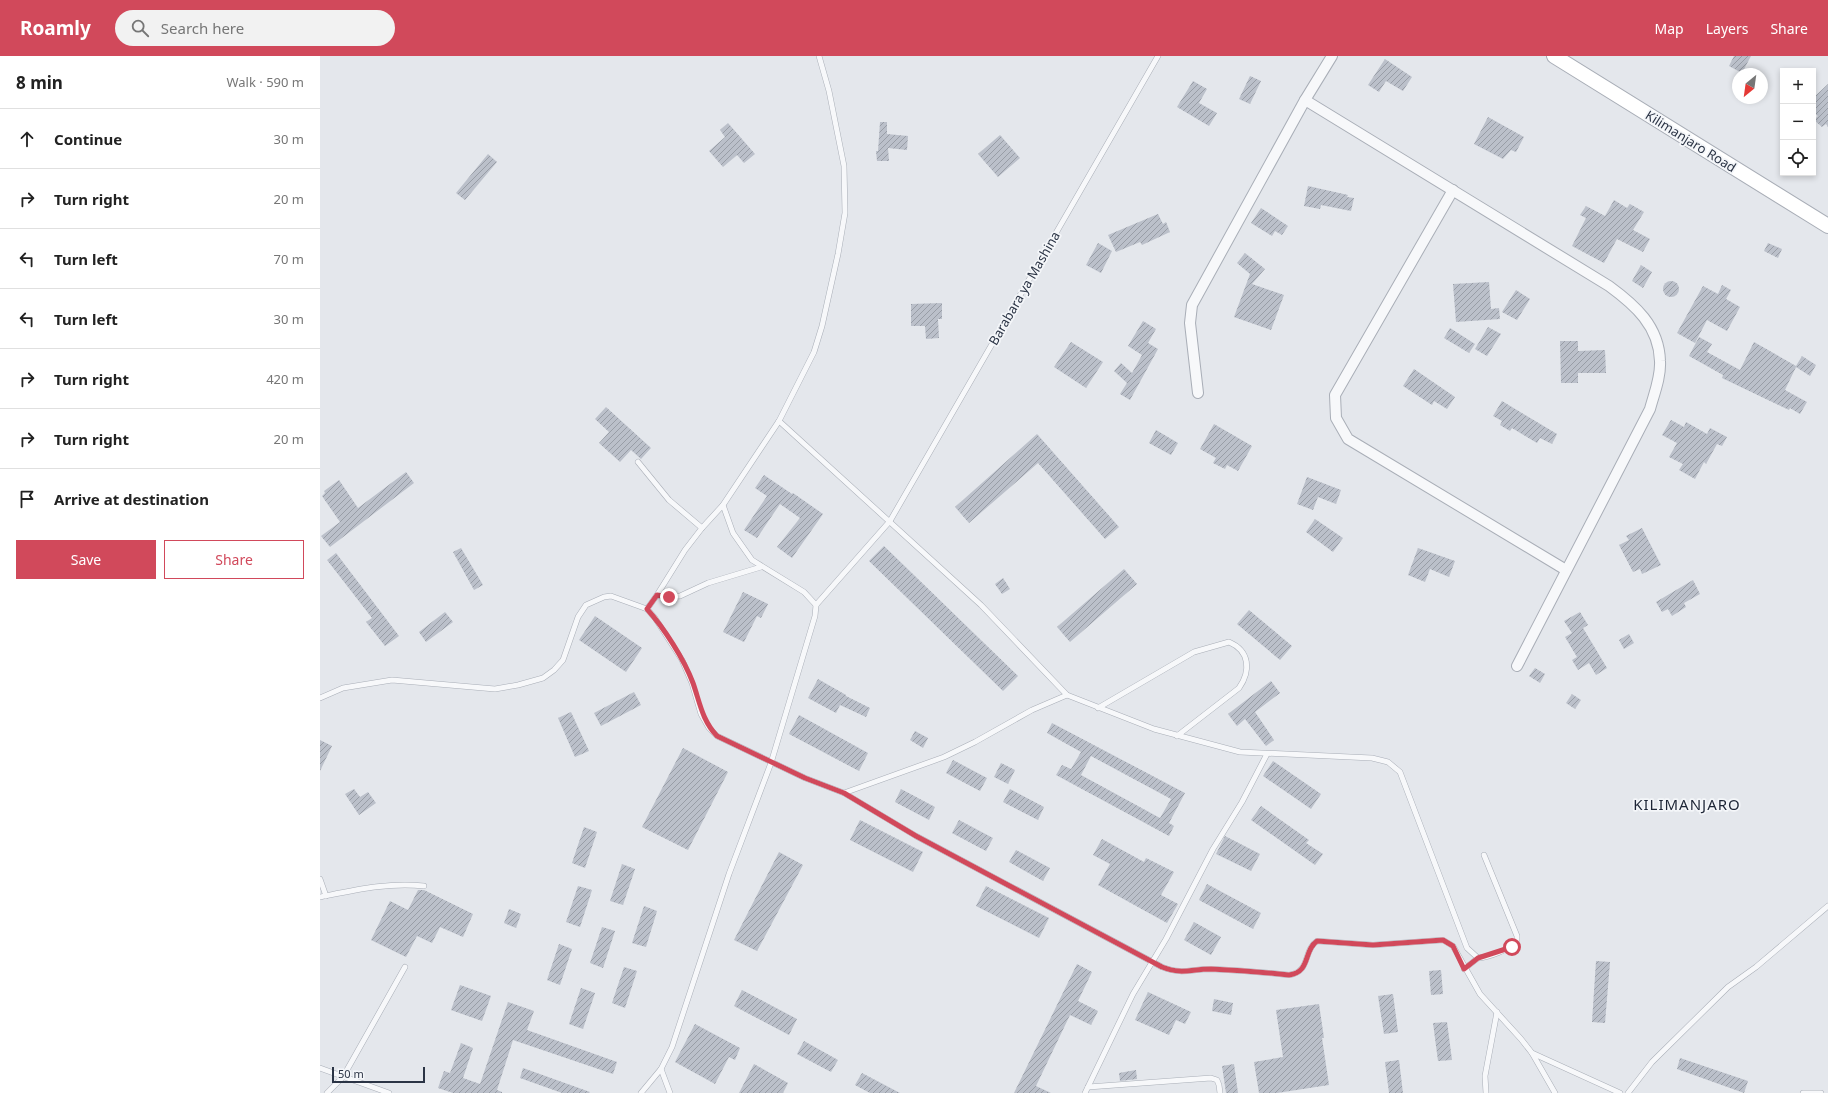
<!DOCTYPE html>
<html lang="en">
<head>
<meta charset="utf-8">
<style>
  :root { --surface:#fff; --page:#f2f2f2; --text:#222; --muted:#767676; --line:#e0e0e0; --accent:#d1495b }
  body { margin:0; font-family:"Noto Sans",sans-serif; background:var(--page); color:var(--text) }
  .controls { position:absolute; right:12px; top:12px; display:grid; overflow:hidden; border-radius:0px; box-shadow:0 2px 6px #0003 }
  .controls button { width:36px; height:36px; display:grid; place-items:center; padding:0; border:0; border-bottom:1px solid var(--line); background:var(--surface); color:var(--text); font:20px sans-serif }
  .compass { position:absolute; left:1412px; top:12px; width:36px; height:36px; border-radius:50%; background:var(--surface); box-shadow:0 2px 6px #0003; rotate:209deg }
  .scale { position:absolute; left:12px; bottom:10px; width:93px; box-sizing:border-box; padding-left:4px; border:2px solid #2b3445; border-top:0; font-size:11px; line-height:14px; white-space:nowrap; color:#2b3445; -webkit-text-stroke:3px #f4f6f9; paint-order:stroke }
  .stop { position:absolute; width:12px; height:12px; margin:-9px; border:3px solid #d1495b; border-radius:50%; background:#fff }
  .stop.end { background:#d1495b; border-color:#fff; box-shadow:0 1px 4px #0008 }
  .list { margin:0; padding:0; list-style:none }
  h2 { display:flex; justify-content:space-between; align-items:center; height:52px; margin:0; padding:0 16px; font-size:17px }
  h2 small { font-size:13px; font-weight:400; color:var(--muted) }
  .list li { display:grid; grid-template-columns:26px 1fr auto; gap:12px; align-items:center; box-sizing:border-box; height:60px; padding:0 16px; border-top:1px solid var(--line) }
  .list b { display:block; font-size:15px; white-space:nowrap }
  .list em { font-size:13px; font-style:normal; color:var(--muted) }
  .actions { display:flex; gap:8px; padding:12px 16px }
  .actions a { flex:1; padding:9px 0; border:1px solid var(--accent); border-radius:0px; text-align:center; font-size:14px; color:var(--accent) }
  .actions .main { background:var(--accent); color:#fff }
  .icon { flex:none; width:22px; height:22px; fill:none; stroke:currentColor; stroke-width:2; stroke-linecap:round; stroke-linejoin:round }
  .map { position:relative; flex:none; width:1508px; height:1037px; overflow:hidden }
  header { display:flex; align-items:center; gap:24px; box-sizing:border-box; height:56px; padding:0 20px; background:var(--accent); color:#fff }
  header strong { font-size:19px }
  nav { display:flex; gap:22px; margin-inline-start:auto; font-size:14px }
  .search { width:280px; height:36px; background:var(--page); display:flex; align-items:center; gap:10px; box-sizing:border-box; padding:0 14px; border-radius:22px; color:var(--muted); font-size:15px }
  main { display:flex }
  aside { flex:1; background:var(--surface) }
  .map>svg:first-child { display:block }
  .building { fill:url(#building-hatch); fill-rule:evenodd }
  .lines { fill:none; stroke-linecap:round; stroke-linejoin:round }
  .lane-casing { stroke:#a9aeb7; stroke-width:6 }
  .street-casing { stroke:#a9aeb7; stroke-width:12 }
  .secondary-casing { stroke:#a9aeb7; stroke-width:16 }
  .lane { stroke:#f7f8fa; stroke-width:5 }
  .street { stroke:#f7f8fa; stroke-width:10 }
  .secondary { stroke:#fff; stroke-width:14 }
  .route { stroke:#d1495b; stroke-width:5 }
  .labels { text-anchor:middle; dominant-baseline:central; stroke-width:3.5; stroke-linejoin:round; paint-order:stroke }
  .street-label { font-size:13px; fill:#2b3445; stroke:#f4f6f9 }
  .quarter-label { font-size:15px; letter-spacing:1px; fill:#1d2536; stroke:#f4f6f9 }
</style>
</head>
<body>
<header>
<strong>Roamly</strong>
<div class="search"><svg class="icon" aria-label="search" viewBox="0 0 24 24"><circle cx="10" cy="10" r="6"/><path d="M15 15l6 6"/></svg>Search here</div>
<nav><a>Map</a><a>Layers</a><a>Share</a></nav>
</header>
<main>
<aside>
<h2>8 min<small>Walk · 590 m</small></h2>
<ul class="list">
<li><svg class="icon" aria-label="ahead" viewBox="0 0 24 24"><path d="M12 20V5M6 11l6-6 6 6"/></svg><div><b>Continue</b></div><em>30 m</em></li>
<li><svg class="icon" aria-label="right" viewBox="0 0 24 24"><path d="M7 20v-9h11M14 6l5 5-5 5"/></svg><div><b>Turn right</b></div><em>20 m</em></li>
<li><svg class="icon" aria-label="left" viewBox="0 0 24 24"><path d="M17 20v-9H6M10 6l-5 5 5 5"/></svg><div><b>Turn left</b></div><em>70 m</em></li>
<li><svg class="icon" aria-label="left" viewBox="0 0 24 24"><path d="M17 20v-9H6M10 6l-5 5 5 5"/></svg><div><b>Turn left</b></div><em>30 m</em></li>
<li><svg class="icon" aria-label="right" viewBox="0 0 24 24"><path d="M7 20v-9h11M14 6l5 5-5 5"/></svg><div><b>Turn right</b></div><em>420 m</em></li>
<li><svg class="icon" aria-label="right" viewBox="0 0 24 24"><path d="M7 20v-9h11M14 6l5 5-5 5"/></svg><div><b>Turn right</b></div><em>20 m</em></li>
<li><svg class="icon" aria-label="arrive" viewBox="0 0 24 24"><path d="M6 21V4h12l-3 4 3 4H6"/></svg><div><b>Arrive at destination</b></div></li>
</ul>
<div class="actions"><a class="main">Save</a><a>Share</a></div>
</aside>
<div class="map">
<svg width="1508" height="1037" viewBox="0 0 1508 1037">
  <defs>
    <pattern id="building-hatch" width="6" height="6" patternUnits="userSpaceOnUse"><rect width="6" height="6" fill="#bbc0ca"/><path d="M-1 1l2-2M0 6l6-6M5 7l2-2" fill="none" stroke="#989da6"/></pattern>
  </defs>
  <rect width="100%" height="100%" fill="#e4e7ec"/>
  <g class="building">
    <path d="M1414 0H1431L1422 17 1409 10Z"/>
    <path d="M1065 3 1092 21 1083 35 1066 25 1059 36 1048 29Z"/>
    <path d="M930 20 941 25 930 48 919 43Z"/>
    <path d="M873 25 887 33 879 47 897 57 889 70 857 51Z"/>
    <path d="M1508 28V71L1506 68 1502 71 1494 64 1498 60 1493 56V42Z"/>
    <path d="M1168 61 1204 81 1196 96 1191 94 1183 103 1154 88Z"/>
    <path d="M560 66H567V78L588 80 587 94 568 92 569 105H557L556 95H558Z"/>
    <path d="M408 67 435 98 424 107 417 99 403 111 389 95 405 81 400 74Z"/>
    <path d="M680 79 700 102 678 121 658 98Z"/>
    <path d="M168 98 177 106 145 144 136 137Z"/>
    <path d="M988 130 1028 139 1027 141 1034 142 1031 155 1001 149 1000 153 984 150Z"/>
    <path d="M1294 144 1307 152 1310 148 1324 156 1313 174 1330 183 1323 196 1297 183 1284 207 1252 190 1266 162 1260 159 1266 150 1285 160Z"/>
    <path d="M941 152 968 170 962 179 955 175 952 180 931 167Z"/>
    <path d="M838 158 843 168 846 166 850 176 822 189 820 186 796 196 788 179Z"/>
    <path d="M778 187 792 195 781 217 766 209Z"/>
    <path d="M1448 187 1462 193 1458 202 1444 195Z"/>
    <path d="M925 197 945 213 932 228 964 239 951 274 914 261 930 218 917 207Z"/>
    <path d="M1321 209 1332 216 1323 232 1312 225Z"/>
    <circle cx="1351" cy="233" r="8"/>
    <path d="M1169 226 1171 253 1179 252 1180 263 1136 266 1133 228Z"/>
    <path d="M1402 229 1411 234 1406 243 1420 251 1407 275 1387 264 1375 287 1357 277 1383 230 1398 238Z"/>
    <path d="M1196 234 1210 243 1197 264 1182 256Z"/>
    <path d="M622 247V263H618L619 282 606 283 605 270H591V248Z"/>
    <path d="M823 265 836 273 828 287 838 293 810 344 800 338 807 327 794 315 801 307 812 317 822 299 808 290Z"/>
    <path d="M1168 271 1181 278 1167 300 1155 293Z"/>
    <path d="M1130 272 1155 288 1149 297 1124 282Z"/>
    <path d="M1379 281 1392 288 1387 296 1420 314 1434 286 1476 310 1482 300 1496 309 1490 320 1476 311 1465 334 1487 346 1480 358 1470 352 1469 354 1402 322 1403 319 1369 300Z"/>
    <path d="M1240 285H1258V295L1285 294 1286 317H1258V327H1241Z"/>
    <path d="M751 286 783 306 766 332 734 311Z"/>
    <path d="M1094 313 1135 341 1127 353 1114 345 1112 349 1083 330Z"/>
    <path d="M1182 345 1237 378 1232 388 1220 382 1217 387 1192 372 1190 375 1180 369 1182 365 1173 360Z"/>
    <path d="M286 351 331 392 321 403 311 394 300 406 279 387 289 376 275 363Z"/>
    <path d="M1351 364 1364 371 1366 366 1387 378 1390 372 1407 381 1402 390 1397 388 1386 408 1384 406 1375 423 1359 414 1363 408 1349 401 1357 387 1342 379Z"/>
    <path d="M894 368 932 390 918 415 907 409 905 413 893 407 896 402 880 393Z"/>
    <path d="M836 374 858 387 851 399 829 387Z"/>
    <path d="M717 378 799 471 785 483 718 407 649 467 635 451Z"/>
    <path d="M86 416 94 427 10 491 1 480 20 466 2 440 5 437 4 435 19 424 38 452Z"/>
    <path d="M444 419 472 438 473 437 503 458 472 502 457 491 480 462 460 448 437 482 424 474 447 440 435 432Z"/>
    <path d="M987 421 1021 434 1016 448 998 441 993 454 977 448Z"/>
    <path d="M995 463 1023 482 1013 496 986 476Z"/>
    <path d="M1322 472 1341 509 1322 518 1320 513 1313 516 1299 489 1309 484 1306 480Z"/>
    <path d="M564 490 698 620 683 635 549 505Z"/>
    <path d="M141 492 163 529 154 534 133 496Z"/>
    <path d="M1098 492 1135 505 1129 521 1110 513 1105 526 1088 519Z"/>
    <path d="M16 497 79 580 65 590 46 566 52 562 7 504Z"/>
    <path d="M804 513 817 528 750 586 737 571Z"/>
    <path d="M683 522 690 533 682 538 675 528Z"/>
    <path d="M1373 524 1380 538 1364 547 1366 551 1352 560 1348 553 1342 556 1336 546Z"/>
    <path d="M423 536 448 548 441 562 437 560 424 586 403 576Z"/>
    <path d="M929 554 972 590 960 604 917 568Z"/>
    <path d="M125 556 133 566 106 586 99 576Z"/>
    <path d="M1260 556 1268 569 1263 572 1287 612 1276 619 1269 607 1258 614 1252 604 1257 601 1245 581 1252 577 1244 565Z"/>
    <path d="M275 560 322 592 306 616 259 584Z"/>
    <path d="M1309 578 1314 587 1304 593 1299 584Z"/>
    <path d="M1215 612 1225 618 1220 627 1209 620Z"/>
    <path d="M498 623 526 639V640L550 652 546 661 520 649 516 657 488 642Z"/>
    <path d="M951 625 960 637 935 656 954 684 946 690 925 663 917 670 908 658Z"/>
    <path d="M314 636 321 649 281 670 274 657Z"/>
    <path d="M1252 638 1261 644 1255 653 1246 647Z"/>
    <path d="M251 656 269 695 255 701 238 662Z"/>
    <path d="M479 659 548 697 539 715 469 678Z"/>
    <path d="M732 667 865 737 849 767 854 770 849 780 736 719 742 709 751 713 761 696 727 677ZM771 700 851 743 840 762 761 719Z"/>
    <path d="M595 675 608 682 603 692 590 684Z"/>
    <path d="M0 684 12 690 0 715Z"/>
    <path d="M363 692 408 716 368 794 322 771Z"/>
    <path d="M633 704 667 722 660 735 626 717Z"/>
    <path d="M953 705 1001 738 991 753 943 720Z"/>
    <path d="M681 707 695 714 688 728 674 721Z"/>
    <path d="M34 733 40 741 48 736 56 747 39 759 25 738Z"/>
    <path d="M581 733 615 751 609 764 575 746Z"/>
    <path d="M690 733 724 751 718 764 683 746Z"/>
    <path d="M941 750 989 784 986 787 1003 798 995 809 931 764Z"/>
    <path d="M540 764 603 796 593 816 530 784Z"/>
    <path d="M639 764 673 782 666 795 632 777Z"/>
    <path d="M264 771 277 776 265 812 252 807Z"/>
    <path d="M905 780 940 798 931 815 896 798Z"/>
    <path d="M782 783 824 806 826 802 854 816 841 839 858 848 847 867 778 829 790 808 773 799Z"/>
    <path d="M696 794 730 812 723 825 689 806Z"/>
    <path d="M459 796 483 809 437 895 414 884Z"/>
    <path d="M302 808 315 813 303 849 290 845Z"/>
    <path d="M887 828 941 857 933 873 879 844Z"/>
    <path d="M258 830 272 834 260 871 246 866Z"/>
    <path d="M666 830 729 862 719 882 656 850Z"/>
    <path d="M98 834H104L153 858 143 881 120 871 112 887 97 880 86 901 51 884 70 845 88 854Z"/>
    <path d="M324 850 337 855 326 891 312 887Z"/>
    <path d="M189 853 201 858 196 872 184 867Z"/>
    <path d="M874 866 901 881 891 899 864 884Z"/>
    <path d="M282 871 295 875 283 912 270 907Z"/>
    <path d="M239 888 252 893 240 929 227 924Z"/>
    <path d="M1276 905 1290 906 1285 967 1272 966Z"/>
    <path d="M757 908 772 916 758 945 778 955 771 969 750 959 716 1030 731 1037H694Z"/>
    <path d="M304 911 317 915 305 952 292 947Z"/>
    <path d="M1121 914 1123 938 1111 939 1109 915Z"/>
    <path d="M140 929 171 940 162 965 131 954Z"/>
    <path d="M261 932 275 937 263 973 249 968Z"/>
    <path d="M422 934 477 963 469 979 414 950Z"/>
    <path d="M828 936 871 956 865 968 856 964 849 979 815 964Z"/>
    <path d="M1073 938 1078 976 1064 978 1058 940Z"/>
    <path d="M894 943 913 947 911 959 892 955Z"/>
    <path d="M188 946 214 955 207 974 297 1006 293 1018 193 984 177 1034 182 1036V1037H133L118 1032 124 1015 130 1017 141 987 153 992 143 1022 160 1028Z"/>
    <path d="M999 948 1004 982H1002L1009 1029 957 1037H939L934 1006 963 1001 956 954Z"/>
    <path d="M1127 966 1132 1004 1118 1005 1113 967Z"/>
    <path d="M375 968 420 992 415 1004 409 1001 395 1028 355 1006Z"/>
    <path d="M484 985 518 1004 511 1016 477 998Z"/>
    <path d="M1360 1002 1428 1025 1424 1037 1357 1013Z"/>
    <path d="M1079 1004 1083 1037H1069L1065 1006Z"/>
    <path d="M434 1008 468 1027 463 1037H419Z"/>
    <path d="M914 1008 918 1037H906L902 1010Z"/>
    <path d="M203 1012 270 1036 269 1037H242L200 1022Z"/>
    <path d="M816 1014 817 1023 800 1025 799 1017Z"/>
    <path d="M542 1017 580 1037H550L535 1029Z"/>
  </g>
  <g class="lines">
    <defs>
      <g id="lane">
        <path d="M459 365 661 549 747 639"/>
        <path d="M318 406 349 444 382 472"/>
        <path d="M337 539 365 494 382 472 403 449 459 365 494 296 502 270 518 198 525 157 524 110 509 35 499 0"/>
        <path d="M496 549 570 465 838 0"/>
        <path d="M327 553 337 539 349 541 360 540 388 527 441 511"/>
        <path d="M0 642 23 632 72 624 175 633 198 629 223 622 234 614 243 604 258 561 266 549 284 541 291 540 327 553 335 562 362 604 372 627 381 658 389 672 397 680 485 722 524 737 596 780 842 911C863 919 870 913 891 913 917 914 943 916 969 919 991 916 983 894 997 885L1053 889 1123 884 1133 890 1160 938 1201 983 1212 997 1235 1037"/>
        <path d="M778 652 874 596 909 586C930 595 931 615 919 632L857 680"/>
        <path d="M524 737 624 701 655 686 712 654 747 639 834 673 920 696 1052 702 1068 706 1080 716 1147 892 1158 902C1170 901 1187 894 1197 886V880L1164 799"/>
        <path d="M0 823 6 840"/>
        <path d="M0 841C35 834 69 826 104 830"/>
        <path d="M1144 913 1158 902"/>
        <path d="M1212 997 1300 1037"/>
        <path d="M0 1012 69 1037"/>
        <path d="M341 1013 350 1037"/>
        <path d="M768 1031 891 1022 897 1024 899 1029 900 1037"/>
        <path d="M7 1037 23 1021 85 911"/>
        <path d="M321 1037 341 1013 352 991 409 818 451 707 495 560 496 549 484 536 432 504 413 477 403 449"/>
        <path d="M765 1037 813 938 846 883 893 793 922 746 947 698"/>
        <path d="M1166 1037 1165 1020 1177 956"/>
        <path d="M1308 1037 1332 1006 1408 931 1436 911 1508 850"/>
        <path d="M1483 1037H1501"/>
      </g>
      <g id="street">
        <path d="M985 44 1289 230C1315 249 1339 270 1340 305 1341 321 1334 338 1330 353L1197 610"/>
        <path d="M1133 134 1015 339 1016 362 1028 383 1246 514"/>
        <path d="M878 337 870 267 872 249 985 44 1012 0"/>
      </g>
      <path id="secondary" d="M1234 0 1508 170"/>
    </defs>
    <use href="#lane" class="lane-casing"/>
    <use href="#street" class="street-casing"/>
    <use href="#secondary" class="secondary-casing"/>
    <use href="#lane" class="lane"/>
    <use href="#street" class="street"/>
    <use href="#secondary" class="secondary"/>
  </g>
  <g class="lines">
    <path class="route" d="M349 541 337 539 327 553C344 572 364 603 373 627 380 647 382 664 397 680L485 722 524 737 596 780 842 911C863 919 870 913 891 913 917 914 943 916 969 919 991 916 983 895 997 885L1053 889 1123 884 1133 890 1144 913 1158 902 1192 891"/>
  </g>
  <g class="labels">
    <g class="street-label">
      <text transform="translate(1371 85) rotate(32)">Kilimanjaro Road</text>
      <text transform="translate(704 232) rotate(-60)">Barabara ya Mashina</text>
    </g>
    <g class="quarter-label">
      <text x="1367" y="748">KILIMANJARO</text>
    </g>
  </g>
</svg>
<div class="controls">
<button>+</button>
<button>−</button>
<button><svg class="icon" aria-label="locate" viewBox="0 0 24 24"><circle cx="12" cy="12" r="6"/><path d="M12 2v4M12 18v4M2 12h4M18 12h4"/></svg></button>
</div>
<svg class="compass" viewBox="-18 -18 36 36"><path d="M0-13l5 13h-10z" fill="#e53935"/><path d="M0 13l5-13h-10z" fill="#767676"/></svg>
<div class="scale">50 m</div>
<div class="stop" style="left:1192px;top:891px"></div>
<div class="stop end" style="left:349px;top:541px"></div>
</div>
</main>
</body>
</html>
